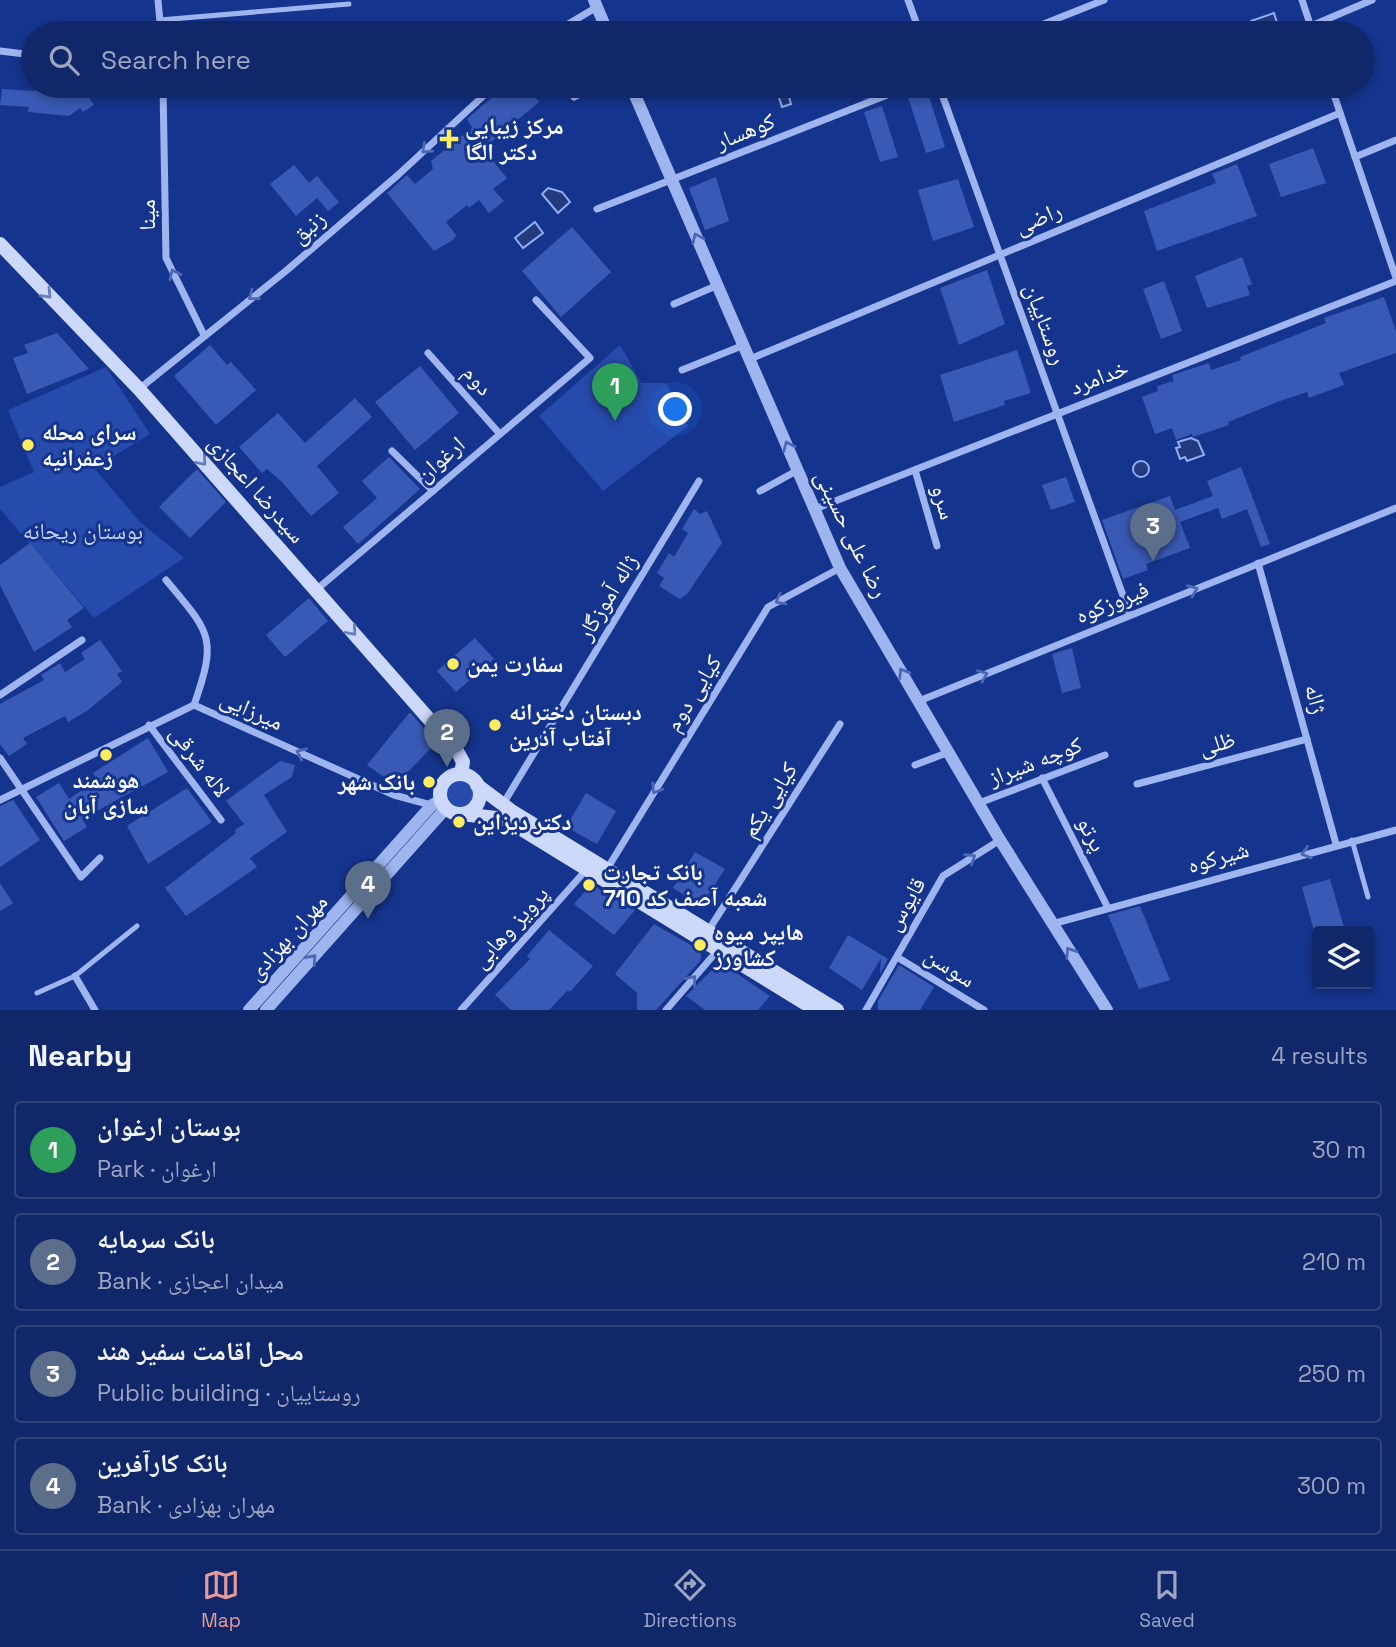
<!DOCTYPE html>
<html lang="en">
<head>
<meta charset="utf-8">
<style>
  :root { --surface:#10276a; --page:#1e3372; --text:#f1f3f6; --muted:#9ca5c1; --line:#30447e; --accent:#e69b98 }
  body { margin:0; font-family:"Space Grotesk","Noto Naskh Arabic",sans-serif; background:var(--page); color:var(--text) }
  .controls { position:absolute; right:21px; bottom:21px; display:grid; overflow:hidden; border-radius:7px; box-shadow:0 4px 10px #0003 }
  .controls button { width:63px; height:63px; display:grid; place-items:center; padding:0; border:0; border-bottom:2px solid var(--line); background:var(--surface); color:var(--text); font:35px sans-serif }
  .you { position:absolute; left:676px; top:410px; width:24px; height:24px; margin:-18px; border:5px solid #fff; border-radius:50%; background:#1a73e8; box-shadow:0 0 0 10px #1a73e833 }
  .badge { display:grid; place-items:center; width:46px; height:46px; border-radius:50%; background:var(--accent); color:#fff; font-size:23px; font-weight:700 }
  .pin { position:absolute; translate:-50% -58px; filter:drop-shadow(0 2px 4px #0008) }
  .pin::after { content:''; position:absolute; top:37px; width:24px; height:21px; background:inherit; clip-path:polygon(0 0,100% 0,50% 100%) }
  .list { margin:0; padding:0; list-style:none }
  h2 { display:flex; justify-content:space-between; align-items:center; height:91px; margin:0; padding:0 28px; font-size:30px }
  h2 small { font-size:23px; font-weight:400; color:var(--muted) }
  .list li { display:grid; grid-template-columns:46px 1fr auto; gap:21px; align-items:center; box-sizing:border-box; height:98px; margin:0 14px 14px; padding:0 14px; border:2px solid var(--line); border-radius:7px }
  .list b { display:block; font-size:26px; white-space:nowrap }
  .list p { margin:0; font-size:23px; white-space:nowrap; color:var(--muted) }
  .list em { font-size:23px; font-style:normal; color:var(--muted) }
  .icon { flex:none; width:38px; height:38px; fill:none; stroke:currentColor; stroke-width:2; stroke-linecap:round; stroke-linejoin:round }
  .map { position:relative; flex:none; width:1396px; height:1010px; overflow:hidden }
  .search { position:absolute; background:var(--surface); box-shadow:0 4px 10px #0003; left:21px; right:21px; top:21px; height:77px; display:flex; align-items:center; gap:18px; box-sizing:border-box; padding:0 24px; border-radius:38px; color:var(--muted); font-size:26px }
  .sheet { height:539px; background:var(--surface) }
  nav { display:flex; justify-content:space-around; align-items:center; box-sizing:border-box; height:98px; border-top:2px solid var(--line); background:var(--surface); font-size:19px; color:var(--muted) }
  nav a { display:grid; justify-items:center; gap:4px }
  nav .on { color:var(--accent) }
  .map>svg:first-child { display:block }
  .green { fill:#274bac }
  .water { fill:#233a7e; stroke:#91adf3; stroke-width:2 }
  .building { fill:#395ab4 }
  .lines { fill:none; stroke-linecap:round; stroke-linejoin:round }
  .service { stroke:#9fb5f0; stroke-width:5 }
  .minor { stroke:#9fb5f0; stroke-width:7 }
  .tertiary { stroke:#9fb5f0; stroke-width:12 }
  .secondary { stroke:#cdd9fb; stroke-width:14 }
  .oneway { stroke:#4c68b5 }
  .oneway2 { stroke:#687ebe }
  .poi-dot { fill:#ffed5e; stroke:#15348d; stroke-width:2.5 }
  .labels { text-anchor:middle; dominant-baseline:central; stroke-width:6; stroke-linejoin:round; paint-order:stroke }
  .poi-label { font-size:23px; font-weight:bold; fill:#fff; stroke:#15348d; text-anchor:start }
  .street-label { font-size:23px; fill:#fff; stroke:#15348d }
  .park-label { font-size:23px; fill:#c6d5fb; stroke:#15348d }
</style>
</head>
<body>
<div class="map">
<svg width="1396" height="1010" viewBox="0 0 1396 1010">
  <rect width="100%" height="100%" fill="#15348d"/>
  <g class="green">
    <path d="M865 86H892L863 104Z"/>
    <path d="M620 345 642 383H666L688 426 603 491 539 416Z"/>
    <path d="M106 367 150 434 94 468 140 522 184 558 94 618 0 509V487L34 472 8 410Z"/>
    <circle cx="460" cy="794" r="16"/>
  </g>
  <g class="water">
    <path d="M1274 13 1279 29 1252 33 1251 21Z"/>
    <path d="M786 86 791 104 782 107 776 88Z"/>
    <path d="M548 188 562 192 570 202 558 213 542 194Z"/>
    <path d="M535 222 543 233 523 248 515 238Z"/>
    <path d="M1191 438 1198 441 1204 455 1187 461 1185 457 1180 459 1176 448 1180 447 1178 442Z"/>
    <circle cx="1141" cy="469" r="8"/>
  </g>
  <g class="building">
    <path d="M68 86H81L94 105 83 112 80 108 69 116 28 112 29 107 0 105 2 89 31 91Z"/>
    <path d="M505 86H546L533 94 539 102 483 149 507 178 493 189 504 201 489 213 479 200 469 208 467 205 446 222 456 235 453 240 434 251 387 193 407 175 415 184 433 169 431 161 472 128 467 119Z"/>
    <path d="M926 87 945 147 926 153 907 94Z"/>
    <path d="M882 106 898 157 880 162 864 112Z"/>
    <path d="M1313 148 1326 183 1281 197 1269 164Z"/>
    <path d="M1237 164 1257 216 1157 251 1144 211 1216 183 1212 174Z"/>
    <path d="M294 165 309 183 317 176 339 202 328 211 317 198 296 216 270 184Z"/>
    <path d="M716 177 729 221 705 230 689 188Z"/>
    <path d="M958 179 974 227 933 241 918 190Z"/>
    <path d="M572 227 611 272 561 317 522 271Z"/>
    <path d="M1242 257 1252 284 1247 286 1250 295 1207 308 1195 276Z"/>
    <path d="M987 270 1005 324 959 345 940 288Z"/>
    <path d="M1164 281 1182 331 1161 339 1143 289Z"/>
    <path d="M1384 297 1396 331V353L1339 373 1344 385 1309 398 1307 392 1280 401 1228 422 1229 425 1193 437 1192 434 1176 440 1172 428 1155 434 1142 397 1158 391 1157 386 1174 381 1172 375 1209 363 1211 370 1241 360 1240 357 1326 323 1324 318Z"/>
    <path d="M57 333 89 369 27 394 13 358 28 353 24 345Z"/>
    <path d="M210 345 227 365 231 362 256 390 216 425 174 376Z"/>
    <path d="M1017 350 1031 393 1004 401 1005 405 954 422 940 375Z"/>
    <path d="M420 366 459 413 415 450 375 402Z"/>
    <path d="M355 398 372 417 317 466 339 493 311 516 282 482 267 469 262 473 239 447 278 413 305 443Z"/>
    <path d="M389 457 420 489 358 544 343 527 377 498 362 481Z"/>
    <path d="M1241 467 1270 544 1261 547 1247 509 1222 519 1218 508 1180 522 1190 548 1146 564 1148 570 1123 579 1102 520 1170 496 1175 510 1213 496 1207 481Z"/>
    <path d="M197 469 226 502 190 538 159 507Z"/>
    <path d="M1066 477 1075 502 1051 510 1042 485Z"/>
    <path d="M694 509 700 514 707 511 722 543 687 594 680 599 659 586 664 578 657 573 669 553 674 557 688 533 682 529Z"/>
    <path d="M30 543 84 608 67 620 72 627 34 652 0 585V565Z"/>
    <path d="M309 598 328 621 285 657 266 635Z"/>
    <path d="M475 638 494 659 456 692 437 671Z"/>
    <path d="M100 640 122 671 117 674 122 682 87 711 68 722 65 716 23 738 27 744 9 756 0 744V704L44 680 41 675 60 663 65 672 85 659 81 653Z"/>
    <path d="M1072 648 1081 688 1062 693 1052 654Z"/>
    <path d="M410 712 436 743 395 785 367 765Z"/>
    <path d="M148 738 168 772 82 819 87 827 64 841 36 797 59 783 69 799 97 780 93 773Z"/>
    <path d="M280 761 295 765 292 777 264 795 287 832 250 858 257 867 186 916 165 888 236 833 235 830 244 824 226 801Z"/>
    <path d="M187 788 212 822 148 864 127 826Z"/>
    <path d="M586 793 616 811 597 844 566 827Z"/>
    <path d="M13 800 40 840 0 867V806Z"/>
    <path d="M695 852 725 869 701 906 673 888Z"/>
    <path d="M1330 879 1345 931H1314L1302 887Z"/>
    <path d="M0 883 13 903 0 911Z"/>
    <path d="M596 887 635 910 614 935 574 904 588 888Z"/>
    <path d="M1140 906 1170 980 1139 989 1108 915Z"/>
    <path d="M654 924 701 951V960L656 1010H637V993L615 974Z"/>
    <path d="M549 930 593 966 570 992 568 990 549 1010H511L495 995 530 959 527 956Z"/>
    <path d="M848 935 888 959 880 974 881 958 862 990 829 968Z"/>
    <path d="M720 962 770 996 758 1010H705L686 996Z"/>
    <path d="M899 965 934 987 920 1010H878V1001Z"/>
  </g>
  <g class="lines">
    <g class="service">
      <path d="M160 20 349 4"/>
      <path d="M1352 840 1368 897"/>
      <path d="M37 993 75 976 137 926"/>
    </g>
    <g class="minor">
      <path d="M158 0 161 33"/>
      <path d="M908 0 920 33"/>
      <path d="M1302 0 1313 33"/>
      <path d="M1311 26 1372 0"/>
      <path d="M553 33 597 7"/>
      <path d="M1021 33 1104 0"/>
      <path d="M0 51 33 55"/>
      <path d="M163 86 166 258 204 335"/>
      <path d="M939 86 1130 615"/>
      <path d="M1331 86 1396 278"/>
      <path d="M574 97 596 86"/>
      <path d="M1355 157 1396 140"/>
      <path d="M597 209 910 86"/>
      <path d="M674 304 718 285"/>
      <path d="M428 353 499 433"/>
      <path d="M750 359 1340 113"/>
      <path d="M682 370 744 345"/>
      <path d="M139 389 287 270 398 175 494 86"/>
      <path d="M392 451 433 491"/>
      <path d="M915 470 937 546"/>
      <path d="M760 491 798 470"/>
      <path d="M815 509 1396 281"/>
      <path d="M1258 563 1336 844"/>
      <path d="M166 580C210 633 218 637 194 705"/>
      <path d="M316 590 590 358 536 300"/>
      <path d="M0 695 82 640"/>
      <path d="M919 701 1396 508"/>
      <path d="M149 725 221 820"/>
      <path d="M0 758 81 877 100 858"/>
      <path d="M915 765 949 752"/>
      <path d="M1042 778 1108 908"/>
      <path d="M1137 784 1307 739"/>
      <path d="M0 800 194 705 394 795 431 805"/>
      <path d="M979 803 1105 755"/>
      <path d="M503 804 699 481"/>
      <path d="M607 869 768 607 840 568"/>
      <path d="M1052 924 1396 830"/>
      <path d="M708 931 840 724"/>
      <path d="M897 957 984 1010"/>
      <path d="M75 976 95 1010"/>
      <path d="M461 1010 587 869"/>
      <path d="M666 1010 718 950"/>
      <path d="M866 1010 943 876 1000 840"/>
    </g>
    <g class="tertiary">
      <path d="M594 0 608 33"/>
      <path d="M631 86 840 568 1000 840 1107 1010"/>
      <path d="M249 1010 432 805 441 800"/>
      <path d="M266 1010 446 808"/>
    </g>
    <g class="secondary">
      <path d="M0 244 139 389 457 751 463 762 461 774"/>
      <circle cx="460" cy="794" r="20"/>
      <path d="M477 785 513 812 837 1010"/>
      <path d="M461 814 505 819 816 1010"/>
    </g>
  </g>
  <defs><path id="oneway-chevron" d="M-2-3.5L2.5 0L-2 3.5" fill="none" stroke-width="1.6" stroke-linecap="round" stroke-linejoin="round" transform="scale(1.75)"/></defs>
  <g class="oneway">
    <use href="#oneway-chevron" transform="translate(426 149) rotate(137)"/>
    <use href="#oneway-chevron" transform="translate(697 238) rotate(-114)"/>
    <use href="#oneway-chevron" transform="translate(174 274) rotate(-116)"/>
    <use href="#oneway-chevron" transform="translate(253 296) rotate(142)"/>
    <use href="#oneway-chevron" transform="translate(788 446) rotate(-113)"/>
    <use href="#oneway-chevron" transform="translate(1193 590) rotate(-22)"/>
    <use href="#oneway-chevron" transform="translate(780 600) rotate(152)"/>
    <use href="#oneway-chevron" transform="translate(903 673) rotate(-121)"/>
    <use href="#oneway-chevron" transform="translate(983 675) rotate(-22)"/>
    <use href="#oneway-chevron" transform="translate(301 753) rotate(-156)"/>
    <use href="#oneway-chevron" transform="translate(656 789) rotate(122)"/>
    <use href="#oneway-chevron" transform="translate(1306 853) rotate(164)"/>
    <use href="#oneway-chevron" transform="translate(971 858) rotate(-33)"/>
    <use href="#oneway-chevron" transform="translate(1070 952) rotate(-123)"/>
    <use href="#oneway-chevron" transform="translate(312 959) rotate(-48)"/>
    <use href="#oneway-chevron" transform="translate(692 980) rotate(-49)"/>
  </g>
  <g class="oneway2">
    <use href="#oneway-chevron" transform="translate(47 294) rotate(46)"/>
    <use href="#oneway-chevron" transform="translate(202 461) rotate(49)"/>
    <use href="#oneway-chevron" transform="translate(352 631) rotate(49)"/>
  </g>
  <g class="poi-dot">
    <path d="M445.5 128.5h7v7h7v7h-7v7h-7v-7h-7v-7h7z"/>
    <circle cx="28" cy="445" r="7"/>
    <circle cx="453" cy="664" r="7"/>
    <circle cx="495" cy="725" r="7"/>
    <circle cx="106" cy="755" r="7"/>
    <circle cx="429" cy="782" r="7"/>
    <circle cx="459" cy="822" r="7"/>
    <circle cx="589" cy="885" r="7"/>
    <circle cx="700" cy="945" r="7"/>
  </g>
  <g class="labels">
    <g class="poi-label">
      <text x="465" y="126">مرکز زیبایی<tspan x="465" dy="26">دکتر الگا</tspan></text>
      <text x="42" y="432">سرای محله<tspan x="42" dy="26">زعفرانیه</tspan></text>
      <text x="467" y="664">سفارت یمن</text>
      <text x="509" y="712">دبستان دخترانه<tspan x="509" dy="26">آفتاب آذرین</tspan></text>
      <text x="106" y="780" text-anchor="middle">هوشمند<tspan x="106" dy="26">سازی آبان</tspan></text>
      <text x="415" y="782" text-anchor="end">بانک شهر</text>
      <text x="473" y="822">دکتر دیزاین</text>
      <text x="603" y="872">بانک تجارت<tspan x="603" dy="26">شعبه آصف کد 710</tspan></text>
      <text x="714" y="932">هایپر میوه<tspan x="714" dy="26">کشاورز</tspan></text>
    </g>
    <g class="street-label">
      <text transform="translate(745 131) rotate(-22)">کوهسار</text>
      <text transform="translate(147 215) rotate(-90)">مینا</text>
      <text transform="translate(1038 218) rotate(-23)">راضی</text>
      <text transform="translate(308 227) rotate(-41)">زنبق</text>
      <text transform="translate(1046 324) rotate(70)">روستاییان</text>
      <text transform="translate(1099 377) rotate(-21)">خدامرد</text>
      <text transform="translate(478 380) rotate(49)">دوم</text>
      <text transform="translate(440 459) rotate(-41)">ارغوان</text>
      <text transform="translate(257 489) rotate(49)">سیدرضا اعجازی</text>
      <text transform="translate(944 502) rotate(74)">سرو</text>
      <text transform="translate(852 534) rotate(64)">رضا علی حسینی</text>
      <text transform="translate(607 597) rotate(-59)">ژاله آموزگار</text>
      <text transform="translate(1112 602) rotate(-22)">فیروزکوه</text>
      <text transform="translate(693 693) rotate(-58)">کیایی دوم</text>
      <text transform="translate(1316 699) rotate(75)">ژاله</text>
      <text transform="translate(252 710) rotate(24)">میرزایی</text>
      <text transform="translate(1217 743) rotate(-15)">ظلی</text>
      <text transform="translate(200 761) rotate(53)">لاله شرقی</text>
      <text transform="translate(1035 761) rotate(-21)">کوچه شیراز</text>
      <text transform="translate(769 800) rotate(-58)">کیایی یکم</text>
      <text transform="translate(1092 834) rotate(63)">پرتو</text>
      <text transform="translate(1218 857) rotate(-16)">شیرکوه</text>
      <text transform="translate(905 904) rotate(-60)">قایوس</text>
      <text transform="translate(510 927) rotate(-48)">پرویز وهابی</text>
      <text transform="translate(287 937) rotate(-48)">مهران بهزادی</text>
      <text transform="translate(950 967) rotate(32)">سوسن</text>
    </g>
    <g class="park-label">
      <text x="83" y="531">بوستان ریحانه</text>
    </g>
  </g>
</svg>
<div class="controls">
<button><svg class="icon" aria-label="layers" viewBox="0 0 24 24"><path d="M12 4l9 5-9 5-9-5zM3 14l9 5 9-5"/></svg></button>
</div>
<div class="you"></div>
<div class="pin badge" style="left:615px;top:421px;background:#2e9e5b">1</div>
<div class="pin badge" style="left:447px;top:767px;background:#5c6f8a">2</div>
<div class="pin badge" style="left:1153px;top:561px;background:#5c6f8a">3</div>
<div class="pin badge" style="left:368px;top:919px;background:#5c6f8a">4</div>
<div class="search"><svg class="icon" aria-label="search" viewBox="0 0 24 24"><circle cx="10" cy="10" r="6"/><path d="M15 15l6 6"/></svg>Search here</div>
</div>
<section class="sheet">
<h2>Nearby<small>4 results</small></h2>
<ul class="list">
<li><span class="badge" style="background:#2e9e5b">1</span><div><b>بوستان ارغوان</b><p>Park · ارغوان</p></div><em>30 m</em></li>
<li><span class="badge" style="background:#5c6f8a">2</span><div><b>بانک سرمایه</b><p>Bank · میدان اعجازی</p></div><em>210 m</em></li>
<li><span class="badge" style="background:#5c6f8a">3</span><div><b>محل اقامت سفیر هند</b><p>Public building · روستاییان</p></div><em>250 m</em></li>
<li><span class="badge" style="background:#5c6f8a">4</span><div><b>بانک کارآفرین</b><p>Bank · مهران بهزادی</p></div><em>300 m</em></li>
</ul>
</section>
<nav>
<a class="on"><svg class="icon" aria-label="map" viewBox="0 0 24 24"><path d="M3 6l6-2 6 2 6-2v14l-6 2-6-2-6 2zM9 4v14M15 6v14"/></svg>Map</a>
<a><svg class="icon" aria-label="directions" viewBox="0 0 24 24"><path d="M12 3l9 9-9 9-9-9zM9 14v-3h6M13 9l2 2-2 2"/></svg>Directions</a>
<a><svg class="icon" aria-label="saved" viewBox="0 0 24 24"><path d="M7 4h10v16l-5-4-5 4z"/></svg>Saved</a>
</nav>
</body>
</html>
